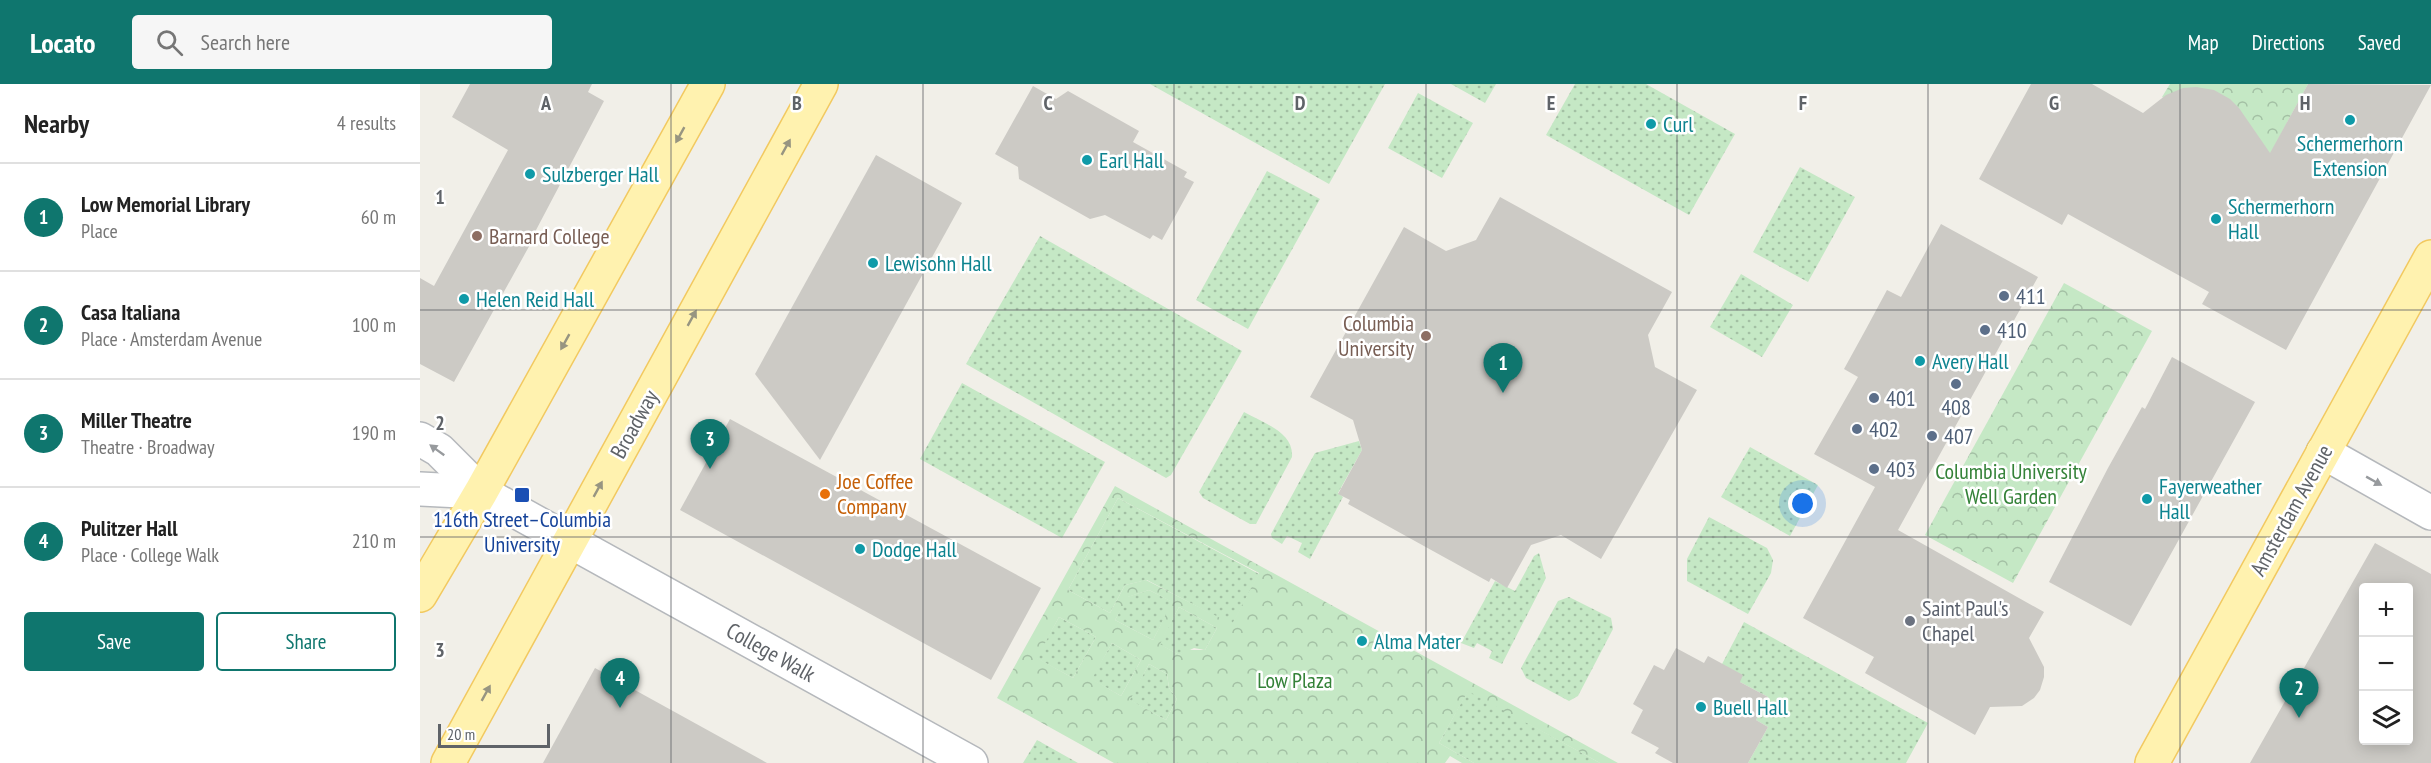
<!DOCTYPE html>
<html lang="en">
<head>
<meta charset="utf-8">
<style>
  :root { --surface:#fff; --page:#f6f6f6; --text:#222; --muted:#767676; --line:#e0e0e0; --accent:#0f766e }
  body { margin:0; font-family:"PT Sans Narrow",sans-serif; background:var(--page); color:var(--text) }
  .controls { position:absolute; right:18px; bottom:18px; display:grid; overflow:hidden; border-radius:6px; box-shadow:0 3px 15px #0003 }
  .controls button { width:54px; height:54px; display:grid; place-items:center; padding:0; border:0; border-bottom:2px solid var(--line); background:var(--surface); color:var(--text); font:30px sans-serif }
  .scale { position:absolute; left:18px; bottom:15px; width:112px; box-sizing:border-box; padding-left:6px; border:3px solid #5f6368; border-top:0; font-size:16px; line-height:21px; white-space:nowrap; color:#5f6368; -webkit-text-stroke:4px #fff; paint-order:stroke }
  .you { position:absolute; left:1383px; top:420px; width:21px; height:21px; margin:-15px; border:4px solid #fff; border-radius:50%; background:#1a73e8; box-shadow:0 0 0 9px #1a73e833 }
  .badge { display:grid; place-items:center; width:39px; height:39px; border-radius:50%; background:var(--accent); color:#fff; font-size:20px; font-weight:700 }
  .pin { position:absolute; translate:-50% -50px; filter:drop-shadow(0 2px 3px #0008) }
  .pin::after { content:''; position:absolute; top:32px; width:21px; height:18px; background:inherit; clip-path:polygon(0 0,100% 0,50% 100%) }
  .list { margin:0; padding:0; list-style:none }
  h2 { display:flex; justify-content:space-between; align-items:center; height:78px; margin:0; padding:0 24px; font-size:26px }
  h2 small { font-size:20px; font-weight:400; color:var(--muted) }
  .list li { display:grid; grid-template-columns:39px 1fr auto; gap:18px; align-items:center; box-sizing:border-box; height:108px; padding:0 24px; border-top:2px solid var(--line) }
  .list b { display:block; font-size:22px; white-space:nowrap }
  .list p { margin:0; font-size:20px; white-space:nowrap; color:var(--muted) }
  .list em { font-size:20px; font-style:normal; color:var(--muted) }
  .actions { display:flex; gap:12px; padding:18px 24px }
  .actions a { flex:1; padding:14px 0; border:2px solid var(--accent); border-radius:6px; text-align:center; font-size:21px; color:var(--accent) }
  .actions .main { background:var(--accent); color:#fff }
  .icon { flex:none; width:33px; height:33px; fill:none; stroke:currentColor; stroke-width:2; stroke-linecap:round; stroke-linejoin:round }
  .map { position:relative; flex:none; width:2011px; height:679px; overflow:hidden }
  header { display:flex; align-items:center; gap:36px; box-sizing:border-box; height:84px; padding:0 30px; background:var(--accent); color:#fff }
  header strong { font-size:28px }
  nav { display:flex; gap:33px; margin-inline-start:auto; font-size:21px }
  .search { width:420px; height:54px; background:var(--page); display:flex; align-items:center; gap:15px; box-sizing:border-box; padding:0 21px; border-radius:6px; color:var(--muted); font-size:22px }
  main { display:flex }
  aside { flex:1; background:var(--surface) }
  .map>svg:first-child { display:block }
  .grass { fill:url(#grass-dots) }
  .park { fill:url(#park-crowns); fill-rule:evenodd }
  .building { fill:#cccac5; fill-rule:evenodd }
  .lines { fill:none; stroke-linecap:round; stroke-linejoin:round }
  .minor-casing { stroke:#b5b8bc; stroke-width:36 }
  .major-casing { stroke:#f2c960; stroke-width:36 }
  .minor { stroke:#fff; stroke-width:33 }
  .major { stroke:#fff2af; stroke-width:33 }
  .oneway { fill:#979581 }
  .oneway2 { fill:#979a9d }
  .grid { fill:none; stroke:#5f6368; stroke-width:1.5; stroke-opacity:0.55 }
  .culture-dot { fill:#0f9aa8; stroke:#fff; stroke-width:2 }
  .education-dot { fill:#8d6e63; stroke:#fff; stroke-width:2 }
  .service-dot { fill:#5c6f8a; stroke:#fff; stroke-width:2 }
  .food-dot { fill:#e8710a; stroke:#fff; stroke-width:2 }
  .transit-dot { fill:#1a4fb4; stroke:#fff; stroke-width:2 }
  .worship-dot { fill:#6b7280; stroke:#fff; stroke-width:2 }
  .labels { text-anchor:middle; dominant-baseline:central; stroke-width:5; stroke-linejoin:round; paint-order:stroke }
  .culture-label { font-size:22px; fill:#0d838f; stroke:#fff; text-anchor:start }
  .education-label { font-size:22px; fill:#785e54; stroke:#fff; text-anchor:start }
  .service-label { font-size:22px; fill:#4e5e75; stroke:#fff; text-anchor:start }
  .street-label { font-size:22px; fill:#5f6368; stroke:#fff }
  .park-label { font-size:22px; fill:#348238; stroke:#fff }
  .food-label { font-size:22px; fill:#c56008; stroke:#fff; text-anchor:start }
  .transit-label { font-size:22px; fill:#164399; stroke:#fff }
  .worship-label { font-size:22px; fill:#5b616d; stroke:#fff; text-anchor:start }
  .grid-label { font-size:20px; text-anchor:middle; font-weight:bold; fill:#5f6368; stroke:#fff; stroke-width:5; stroke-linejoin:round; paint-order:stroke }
</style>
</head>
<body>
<header>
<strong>Locato</strong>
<div class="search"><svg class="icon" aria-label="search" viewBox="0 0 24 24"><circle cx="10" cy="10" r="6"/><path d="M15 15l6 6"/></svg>Search here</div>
<nav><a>Map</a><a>Directions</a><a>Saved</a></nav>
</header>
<main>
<aside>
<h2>Nearby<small>4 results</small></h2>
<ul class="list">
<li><span class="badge">1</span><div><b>Low Memorial Library</b><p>Place</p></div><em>60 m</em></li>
<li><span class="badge">2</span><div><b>Casa Italiana</b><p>Place · Amsterdam Avenue</p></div><em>100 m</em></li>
<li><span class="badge">3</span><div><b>Miller Theatre</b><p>Theatre · Broadway</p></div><em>190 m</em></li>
<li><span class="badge">4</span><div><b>Pulitzer Hall</b><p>Place · College Walk</p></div><em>210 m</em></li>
</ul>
<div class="actions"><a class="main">Save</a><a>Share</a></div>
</aside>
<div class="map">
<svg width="2011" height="679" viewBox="0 0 2011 679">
  <defs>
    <pattern id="grass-dots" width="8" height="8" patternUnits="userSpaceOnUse" patternTransform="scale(1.5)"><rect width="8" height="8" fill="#c5e8c5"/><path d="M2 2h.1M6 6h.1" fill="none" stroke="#a3c0a4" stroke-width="1.8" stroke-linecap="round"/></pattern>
    <pattern id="park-crowns" width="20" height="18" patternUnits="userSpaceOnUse" patternTransform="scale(1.5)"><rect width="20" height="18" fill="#c5e8c5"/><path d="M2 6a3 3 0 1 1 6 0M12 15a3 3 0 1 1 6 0" fill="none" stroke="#a3c0a4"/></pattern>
  </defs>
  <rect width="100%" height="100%" fill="#f1efe8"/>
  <g class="grass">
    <path d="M730 0H965L909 100Z"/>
    <path d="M1031 0H1076L1065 19Z"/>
    <path d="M1155 0H1226L1315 50 1269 131 1126 51Z"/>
    <path d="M998 9 1053 39 1022 94 968 64Z"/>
    <path d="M1380 83 1435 113 1388 198 1333 168Z"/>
    <path d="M847 87 900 115 828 245 776 216Z"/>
    <path d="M620 152 822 267 751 391 746 394 546 280Z"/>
    <path d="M1321 190 1373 221 1342 273 1290 243Z"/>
    <path d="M542 299 685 378 642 454 500 375Z"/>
    <path d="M824 328C843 339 874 348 872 373L836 440H830L783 414 779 408Z"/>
    <path d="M939 357 942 366 918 409 923 413 890 475 878 468 882 459 867 452 862 460 852 454 851 450 895 369Z"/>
    <path d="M1330 363 1398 401 1370 452 1301 413Z"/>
    <path d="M698 414 839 490 812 541 727 496 705 501 690 529 648 506Z"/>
    <path d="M1289 433 1347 464 1353 476 1351 489 1328 530 1267 497V475Z"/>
    <path d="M1119 469 1126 494 1082 580 1069 574 1072 567 1057 559 1054 564 1041 559 1075 497 1095 507 1114 472Z"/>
    <path d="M729 506 753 518 733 556 695 536 707 513Z"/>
    <path d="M1149 513 1191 534 1193 545 1158 612 1149 617 1106 594 1101 584 1138 517Z"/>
    <path d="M759 523 797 544 785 566 774 564 759 571 739 560Z"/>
    <path d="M639 533 676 553 653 594 616 574Z"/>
    <path d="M1324 538 1508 639 1486 679H1328L1348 643 1336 636 1348 613 1320 598 1302 580Z"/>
    <path d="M692 559 721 576 701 612 671 595Z"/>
    <path d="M729 580 747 590 749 604 757 615 746 636 709 616Z"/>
    <path d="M1048 606 1180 679H1054L1019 659Z"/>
    <path d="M617 656 658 679H603Z"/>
  </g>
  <g class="park">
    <path d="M1750 0H1888L1849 72 1742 13Z"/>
    <path d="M1644 199 1732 247 1593 499 1505 451Z"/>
    <path d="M695 402 1198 679H1180L1048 607 1019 659 1054 679H1042L1030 672 1025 679H694L577 614ZM698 414 839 489 812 540 726 496 705 501 690 529 648 506ZM729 506 752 518 733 556 695 536 708 513ZM759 523 797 544 785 566H767L759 571 740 560ZM639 533 676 553 653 594 617 574ZM692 559 721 576 701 612 672 595ZM729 580 747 590 749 604 757 615 746 636 710 616Z"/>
  </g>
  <g class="building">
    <path d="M50 0H172L168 8 184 17 115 148H117L34 298 0 280V194L14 202 88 66 32 33Z"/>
    <path d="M1611 0H1672L1723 29 1746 11 1763 4 1776 3 1794 6 1810 15 1819 24 1850 69 1888 0 2011 1 1866 266 1782 220 1789 208 1648 130 1642 141 1559 95Z"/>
    <path d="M613 2 636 15 648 7 719 47 713 58 767 88 764 93 774 98 742 156 733 151 730 155 685 131 670 135 599 95 598 83 575 70Z"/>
    <path d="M456 71 542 119 400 376 335 290Z"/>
    <path d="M1080 113 1252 208 1228 251 1235 283 1277 306 1181 475 1141 451 1111 461 1087 504 1071 494 1069 498 928 420 930 416 918 410 942 366 933 336 890 313 984 143 1026 167 1056 156Z"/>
    <path d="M1521 140 1618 193 1478 446 1624 528 1609 554 1624 583V593L1620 606 1614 614 1602 622 1570 623 1555 651 1445 589 1454 573 1383 534 1455 403 1394 370 1438 293 1424 285 1446 245 1467 206 1481 213Z"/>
    <path d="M1752 273 1835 318 1711 542 1629 498 1688 384 1722 323 1725 325Z"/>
    <path d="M310 335 621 504 571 596 260 426Z"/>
    <path d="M1955 459 2011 490V679H1830ZM1944 504H1989V657H1944Z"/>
    <path d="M1256 564 1284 579 1288 572 1323 591 1320 598 1348 613 1336 636 1348 643 1328 679H1253L1235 669 1239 664 1211 649 1223 626 1213 620 1234 581 1244 586Z"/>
    <path d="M175 584 347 679H123Z"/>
  </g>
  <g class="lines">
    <defs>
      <g id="minor">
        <path d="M0 355 19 366 61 408 551 679"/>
        <path d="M1903 368 2011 429"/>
        <path d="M0 405 61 408"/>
      </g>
      <g id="major">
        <path d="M0 511 61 408 288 0"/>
        <path d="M28 679 401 0"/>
        <path d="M1732 679 2011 173"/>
      </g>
    </defs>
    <use href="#minor" class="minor-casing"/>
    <use href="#major" class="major-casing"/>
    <use href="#minor" class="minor"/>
    <use href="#major" class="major"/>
  </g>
  <defs><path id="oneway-solid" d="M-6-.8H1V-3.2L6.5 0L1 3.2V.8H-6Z" transform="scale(1.5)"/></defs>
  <g class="oneway">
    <use href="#oneway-solid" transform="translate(260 51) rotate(119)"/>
    <use href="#oneway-solid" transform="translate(366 63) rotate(-61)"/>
    <use href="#oneway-solid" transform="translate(272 234) rotate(-61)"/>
    <use href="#oneway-solid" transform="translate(145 258) rotate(119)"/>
    <use href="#oneway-solid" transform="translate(178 405) rotate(-61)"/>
    <use href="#oneway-solid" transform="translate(66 609) rotate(-61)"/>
  </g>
  <g class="oneway2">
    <use href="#oneway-solid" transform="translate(17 366) rotate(-144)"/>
    <use href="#oneway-solid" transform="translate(1954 397) rotate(29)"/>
  </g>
  <path class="grid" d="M251 0V679M503 0V679M754 0V679M1006 0V679M1257 0V679M1508 0V679M1760 0V679M0 226H2011M0 453H2011"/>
  <g class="culture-dot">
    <circle cx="1930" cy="36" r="6"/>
    <circle cx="1231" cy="40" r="6"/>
    <circle cx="667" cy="76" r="6"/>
    <circle cx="110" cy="90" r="6"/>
    <circle cx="1796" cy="135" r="6"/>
    <circle cx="453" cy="179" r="6"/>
    <circle cx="44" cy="215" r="6"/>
    <circle cx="1500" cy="277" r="6"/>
    <circle cx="1727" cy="415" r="6"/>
    <circle cx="440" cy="465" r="6"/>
    <circle cx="942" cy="557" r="6"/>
    <circle cx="1281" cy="623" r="6"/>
  </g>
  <g class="education-dot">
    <circle cx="57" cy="152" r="6"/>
    <circle cx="1006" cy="252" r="6"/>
  </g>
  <g class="service-dot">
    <circle cx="1584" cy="212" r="6"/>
    <circle cx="1565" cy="246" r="6"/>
    <circle cx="1536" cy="300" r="6"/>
    <circle cx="1454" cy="314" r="6"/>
    <circle cx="1437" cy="345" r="6"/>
    <circle cx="1512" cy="352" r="6"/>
    <circle cx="1454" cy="385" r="6"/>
  </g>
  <circle class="food-dot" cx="405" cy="410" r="6"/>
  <rect class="transit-dot" x="94" y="403" width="16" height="16" rx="3"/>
  <circle class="worship-dot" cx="1490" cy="537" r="6"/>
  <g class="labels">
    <g class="culture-label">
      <text x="1243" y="40">Curl</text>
      <text x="1930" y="59" text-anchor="middle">Schermerhorn<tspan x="1930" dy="25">Extension</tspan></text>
      <text x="679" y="76">Earl Hall</text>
      <text x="122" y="90">Sulzberger Hall</text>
      <text x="1808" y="122">Schermerhorn<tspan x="1808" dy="25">Hall</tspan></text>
      <text x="465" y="179">Lewisohn Hall</text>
      <text x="56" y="215">Helen Reid Hall</text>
      <text x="1512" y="277">Avery Hall</text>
      <text x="1739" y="402">Fayerweather<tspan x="1739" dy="25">Hall</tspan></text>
      <text x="452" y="465">Dodge Hall</text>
      <text x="954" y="557">Alma Mater</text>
      <text x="1293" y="623">Buell Hall</text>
    </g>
    <g class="education-label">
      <text x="69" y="152">Barnard College</text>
      <text x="994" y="239" text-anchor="end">Columbia<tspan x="994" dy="25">University</tspan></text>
    </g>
    <g class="service-label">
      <text x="1596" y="212">411</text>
      <text x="1577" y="246">410</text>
      <text x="1466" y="314">401</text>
      <text x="1536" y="323" text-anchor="middle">408</text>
      <text x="1449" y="345">402</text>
      <text x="1524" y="352">407</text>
      <text x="1466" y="385">403</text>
    </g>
    <g class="street-label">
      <text transform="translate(214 340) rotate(-61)">Broadway</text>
      <text transform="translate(1871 426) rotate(-61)">Amsterdam Avenue</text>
      <text transform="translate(351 568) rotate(29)">College Walk</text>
    </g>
    <g class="park-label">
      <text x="1591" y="387">Columbia University<tspan x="1591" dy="25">Well Garden</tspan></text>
      <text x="875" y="596">Low Plaza</text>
    </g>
    <g class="food-label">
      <text x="417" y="397">Joe Coffee<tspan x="417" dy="25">Company</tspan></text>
    </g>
    <g class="transit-label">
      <text x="102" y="435">116th Street–Columbia<tspan x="102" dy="25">University</tspan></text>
    </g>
    <g class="worship-label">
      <text x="1502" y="524">Saint Paul's<tspan x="1502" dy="25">Chapel</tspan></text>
    </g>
  </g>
  <g class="grid-label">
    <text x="126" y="26">A</text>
    <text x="377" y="26">B</text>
    <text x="628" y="26">C</text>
    <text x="880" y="26">D</text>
    <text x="1131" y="26">E</text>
    <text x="1383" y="26">F</text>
    <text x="1634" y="26">G</text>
    <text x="1885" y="26">H</text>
    <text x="20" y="120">1</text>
    <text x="20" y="346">2</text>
    <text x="20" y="573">3</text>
  </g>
</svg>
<div class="controls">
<button>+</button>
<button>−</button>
<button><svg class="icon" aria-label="layers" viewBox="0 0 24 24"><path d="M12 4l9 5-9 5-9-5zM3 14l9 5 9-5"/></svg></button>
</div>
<div class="scale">20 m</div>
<div class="you"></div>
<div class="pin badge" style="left:1083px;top:309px">1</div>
<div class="pin badge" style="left:1879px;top:634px">2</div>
<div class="pin badge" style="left:290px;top:385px">3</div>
<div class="pin badge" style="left:200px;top:624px">4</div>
</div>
</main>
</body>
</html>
